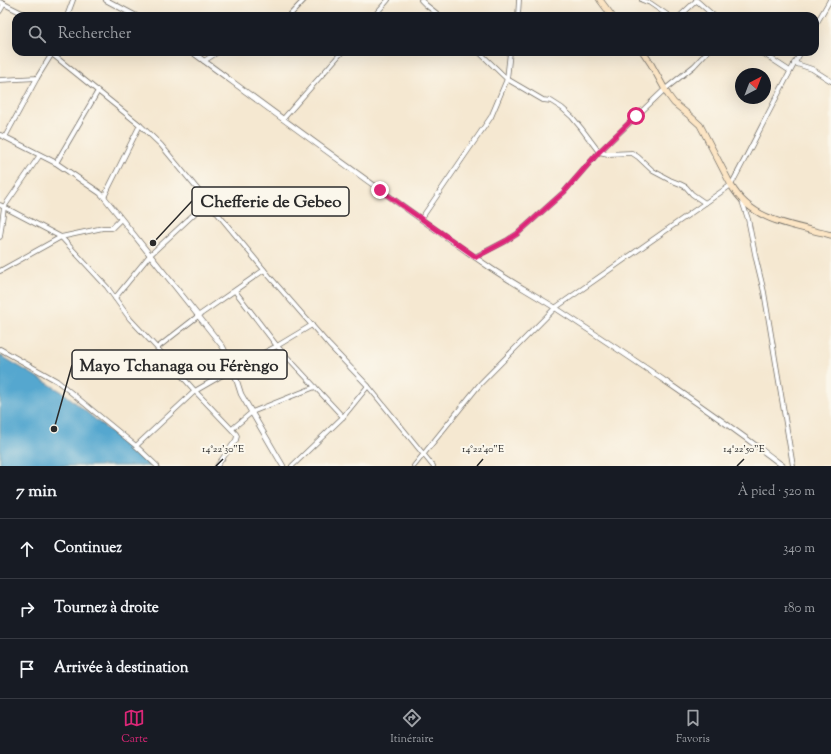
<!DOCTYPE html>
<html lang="fr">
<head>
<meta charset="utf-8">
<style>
  :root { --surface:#171b24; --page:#20242c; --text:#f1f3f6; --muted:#9ea1a6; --line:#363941; --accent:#db2777 }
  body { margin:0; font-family:"Sorts Mill Goudy",serif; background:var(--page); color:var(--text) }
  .compass { position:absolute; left:735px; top:68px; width:36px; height:36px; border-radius:50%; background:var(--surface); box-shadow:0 4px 16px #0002; rotate:42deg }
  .stop { position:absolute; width:12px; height:12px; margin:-9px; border:3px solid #db2777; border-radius:50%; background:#fff }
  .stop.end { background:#db2777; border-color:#fff; box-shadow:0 1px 4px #0008 }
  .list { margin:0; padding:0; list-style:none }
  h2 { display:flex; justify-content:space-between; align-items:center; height:52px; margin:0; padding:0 16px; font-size:17px }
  h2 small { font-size:13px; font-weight:400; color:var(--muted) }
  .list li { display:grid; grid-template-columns:26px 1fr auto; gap:12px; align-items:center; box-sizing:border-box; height:60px; padding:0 16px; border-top:1px solid var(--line) }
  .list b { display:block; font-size:15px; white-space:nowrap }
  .list em { font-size:13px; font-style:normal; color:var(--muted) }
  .icon { flex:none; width:22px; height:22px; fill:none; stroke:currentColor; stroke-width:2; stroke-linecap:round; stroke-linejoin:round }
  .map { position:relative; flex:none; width:831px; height:466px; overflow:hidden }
  .search { position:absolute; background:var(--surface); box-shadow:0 4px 16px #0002; left:12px; right:12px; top:12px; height:44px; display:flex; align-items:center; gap:10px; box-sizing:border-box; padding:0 14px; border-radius:12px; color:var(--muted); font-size:15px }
  .sheet { height:232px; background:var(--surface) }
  nav { display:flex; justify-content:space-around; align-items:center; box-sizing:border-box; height:56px; border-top:1px solid var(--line); background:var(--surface); font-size:11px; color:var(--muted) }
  nav a { display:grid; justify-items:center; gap:2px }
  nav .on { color:var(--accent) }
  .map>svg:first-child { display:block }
  .water { fill:#54a7cf; stroke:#40697d }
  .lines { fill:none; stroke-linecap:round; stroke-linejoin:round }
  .minor-casing { stroke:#726d65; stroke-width:5.5 }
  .tertiary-casing { stroke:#726d65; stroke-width:6 }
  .secondary-casing { stroke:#726d65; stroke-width:7 }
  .minor { stroke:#fff; stroke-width:4 }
  .tertiary { stroke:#fff; stroke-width:4.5 }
  .secondary { stroke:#fce5c4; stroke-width:5.5 }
  .route { stroke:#db2777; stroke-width:5 }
  .ticks { fill:none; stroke:#2b2b2b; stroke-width:1.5 }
  .ticks-label { font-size:10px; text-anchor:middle; fill:#2b2b2b; stroke:#fbf7ec; stroke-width:4; stroke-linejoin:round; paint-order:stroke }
  .leader { fill:none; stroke:#2b2b2b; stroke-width:1.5 }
  .callout-dot { fill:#2b2b2b; stroke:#fbf7ec; stroke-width:1.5 }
  .callout { fill:#fbf7ec; stroke:#2b2b2b; stroke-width:1.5 }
  .callout-label { font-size:17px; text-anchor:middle; font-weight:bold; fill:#2b2b2b }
</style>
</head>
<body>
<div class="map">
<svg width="831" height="466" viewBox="0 0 831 466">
  <rect width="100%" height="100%" fill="#fbf7ec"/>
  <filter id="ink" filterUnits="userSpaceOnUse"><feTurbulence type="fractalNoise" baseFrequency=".025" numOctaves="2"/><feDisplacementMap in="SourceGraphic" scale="8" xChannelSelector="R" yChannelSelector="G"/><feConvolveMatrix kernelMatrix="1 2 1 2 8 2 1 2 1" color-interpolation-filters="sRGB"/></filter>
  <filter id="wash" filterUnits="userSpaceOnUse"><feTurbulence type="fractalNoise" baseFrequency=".012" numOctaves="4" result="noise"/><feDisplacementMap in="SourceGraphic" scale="16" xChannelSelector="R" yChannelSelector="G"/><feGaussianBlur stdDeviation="0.9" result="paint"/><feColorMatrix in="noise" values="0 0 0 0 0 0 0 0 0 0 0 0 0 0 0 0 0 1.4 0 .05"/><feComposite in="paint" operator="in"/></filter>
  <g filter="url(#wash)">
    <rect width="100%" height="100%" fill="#f5e8d1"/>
    <path class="water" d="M0 355 64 393 151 466H0Z"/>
  </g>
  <g filter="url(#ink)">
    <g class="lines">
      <defs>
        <g id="minor">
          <path d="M421 0 426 5 440 16"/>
          <path d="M642 0 650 3 669 16"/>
          <path d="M696 0 714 16"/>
          <path d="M0 2 28 16"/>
          <path d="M0 11 4 4"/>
          <path d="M67 16 73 0"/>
          <path d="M289 16 304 0"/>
          <path d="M374 16 388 0"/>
          <path d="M518 16 519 0"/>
          <path d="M680 16 696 1"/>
          <path d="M815 26 830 0"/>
          <path d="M479 52 507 79 543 100 551 101 562 108 572 117 581 128 599 152 608 154 632 153 638 157 653 171 670 180 680 184 686 187 692 194 705 203"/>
          <path d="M761 52 790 71"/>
          <path d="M52 54 140 125 161 145 270 277 329 345 368 386 433 466"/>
          <path d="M204 61 218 52"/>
          <path d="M794 63 812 69 831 81"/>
          <path d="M0 80 37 78 53 52"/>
          <path d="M283 119 342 52"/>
          <path d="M5 137 37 78"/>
          <path d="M40 155 4 207 61 237 107 287 130 319 157 348 198 316 264 270"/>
          <path d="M56 163 98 91"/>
          <path d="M104 197 140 125"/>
          <path d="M742 201 748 219 756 259 764 292 793 466"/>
          <path d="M0 205 4 207 0 237"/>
          <path d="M421 219 491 117 507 79 510 52"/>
          <path d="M475 257 506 241 517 234 564 192 599 152 664 90 694 66 707 52"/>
          <path d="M0 271 61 237 103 228H112L121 219"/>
          <path d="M235 291 277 346 312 325"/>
          <path d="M115 298 150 255 207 202"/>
          <path d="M157 348 195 391 236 434 237 436 236 440 217 466"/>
          <path d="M0 349 57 381 136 446"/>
          <path d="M343 417 368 386"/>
          <path d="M232 429 252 412 315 387"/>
          <path d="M157 466 136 446 195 391 233 369 277 346 343 417 292 466"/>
          <path d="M414 466 480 384 555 308 731 185C755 141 776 96 801 52"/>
        </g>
        <g id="tertiary">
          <path d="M106 0 136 16"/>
          <path d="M192 52C291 125 390 199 492 269 513 283 535 295 557 309 633 359 710 410 783 466"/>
          <path d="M0 135 5 137 56 163 100 193 104 197 223 347 233 369 241 394 283 466"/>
        </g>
        <g id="secondary">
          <path d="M600 0 612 16"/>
          <path d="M643 52 651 64 668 95 674 103 690 116 700 125 731 185C752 222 793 225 831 235"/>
        </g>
      </defs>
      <use href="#minor" class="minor-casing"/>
      <use href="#tertiary" class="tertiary-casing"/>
      <use href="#secondary" class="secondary-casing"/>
      <use href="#minor" class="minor"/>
      <use href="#tertiary" class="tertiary"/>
      <use href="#secondary" class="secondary"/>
    </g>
  </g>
  <g class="lines" filter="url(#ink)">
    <path class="route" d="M380 190 476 257 506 241 517 234 564 192 599 152 636 116"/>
  </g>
  <path class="ticks" d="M216 466 223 459M477 466 483 459M737 466 744 459"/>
  <g class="ticks-label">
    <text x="223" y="452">14°22'30"E</text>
    <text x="483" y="452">14°22'40"E</text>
    <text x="744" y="452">14°22'50"E</text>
  </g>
  <path class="leader" d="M153 243L192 201M54 429L72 365"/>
  <g class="callout-dot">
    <circle cx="153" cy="243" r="4"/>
    <circle cx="54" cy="429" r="4"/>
  </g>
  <g class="callout">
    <rect x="192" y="187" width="157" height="29" rx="4"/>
    <rect x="72" y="350" width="215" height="29" rx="4"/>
  </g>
  <g class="callout-label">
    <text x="271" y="207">Chefferie de Gebeo</text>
    <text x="179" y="371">Mayo Tchanaga ou Férèngo</text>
  </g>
</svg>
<svg class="compass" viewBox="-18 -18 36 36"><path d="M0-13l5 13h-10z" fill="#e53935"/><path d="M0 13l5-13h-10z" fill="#9ea1a6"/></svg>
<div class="stop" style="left:636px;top:116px"></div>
<div class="stop end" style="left:380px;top:190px"></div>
<div class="search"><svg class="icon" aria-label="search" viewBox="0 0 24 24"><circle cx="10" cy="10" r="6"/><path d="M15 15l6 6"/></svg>Rechercher</div>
</div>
<section class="sheet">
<h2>7 min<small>À pied · 520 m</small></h2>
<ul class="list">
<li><svg class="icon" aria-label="ahead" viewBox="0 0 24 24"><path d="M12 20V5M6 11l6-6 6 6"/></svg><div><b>Continuez</b></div><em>340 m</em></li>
<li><svg class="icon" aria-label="right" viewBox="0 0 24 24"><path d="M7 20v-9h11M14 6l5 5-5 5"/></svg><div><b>Tournez à droite</b></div><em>180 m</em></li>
<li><svg class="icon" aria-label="arrive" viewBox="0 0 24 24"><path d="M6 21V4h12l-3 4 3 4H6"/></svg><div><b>Arrivée à destination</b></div></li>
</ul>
</section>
<nav>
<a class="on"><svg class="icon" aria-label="map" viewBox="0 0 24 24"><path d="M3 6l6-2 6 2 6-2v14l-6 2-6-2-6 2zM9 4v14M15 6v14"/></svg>Carte</a>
<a><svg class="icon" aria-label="directions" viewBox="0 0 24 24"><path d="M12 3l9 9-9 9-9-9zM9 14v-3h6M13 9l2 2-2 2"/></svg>Itinéraire</a>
<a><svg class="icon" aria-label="saved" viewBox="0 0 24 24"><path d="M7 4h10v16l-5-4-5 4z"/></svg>Favoris</a>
</nav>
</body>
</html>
